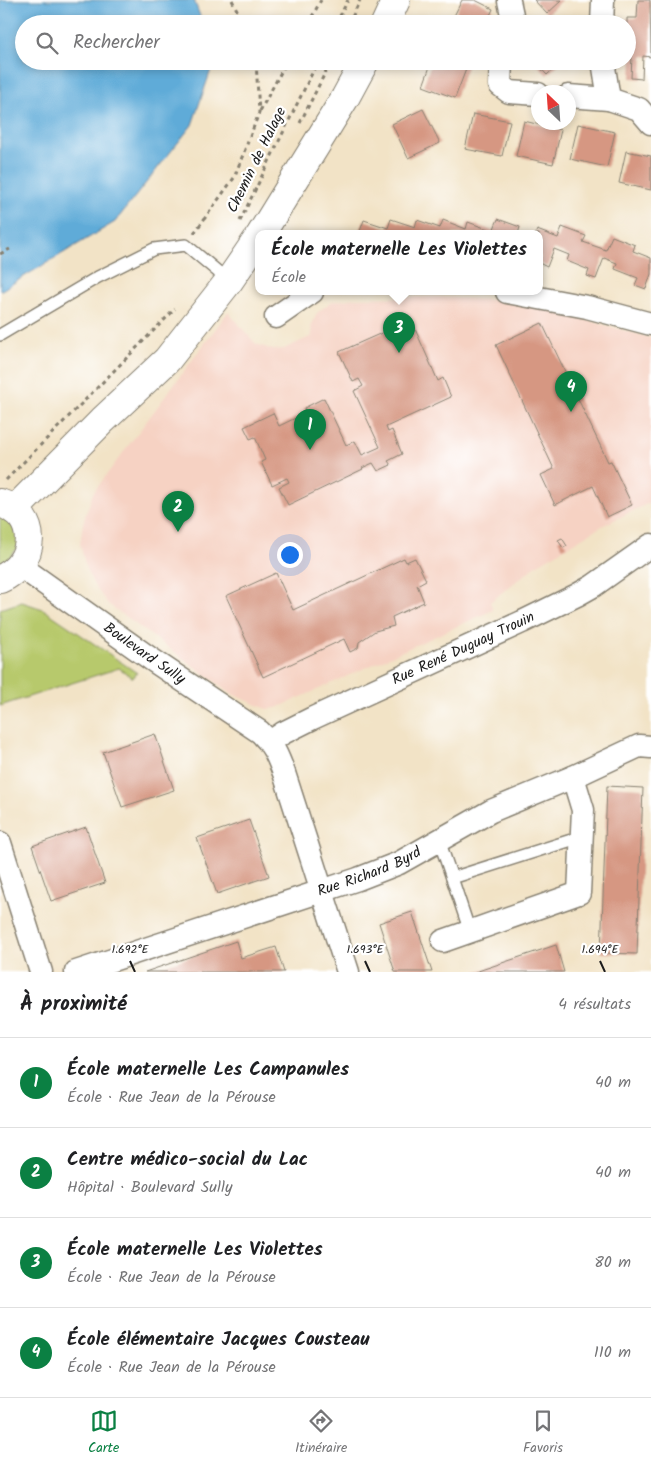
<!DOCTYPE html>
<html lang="fr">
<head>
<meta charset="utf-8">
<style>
  :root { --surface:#fff; --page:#f6f6f6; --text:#202124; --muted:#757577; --line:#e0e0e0; --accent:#0b8043 }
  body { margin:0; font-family:Kalam,sans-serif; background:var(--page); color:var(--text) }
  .compass { position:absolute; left:531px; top:85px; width:45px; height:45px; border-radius:50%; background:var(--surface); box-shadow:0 2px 8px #0003; rotate:335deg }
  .you { position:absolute; left:289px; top:554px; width:18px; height:18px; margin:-12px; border:4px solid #fff; border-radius:50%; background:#1a73e8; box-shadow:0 0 0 8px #1a73e833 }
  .badge { display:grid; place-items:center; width:32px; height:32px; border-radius:50%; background:var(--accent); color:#fff; font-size:16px; font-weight:700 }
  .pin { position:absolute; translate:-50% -41px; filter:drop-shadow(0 1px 2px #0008) }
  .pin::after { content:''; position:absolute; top:26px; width:18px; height:15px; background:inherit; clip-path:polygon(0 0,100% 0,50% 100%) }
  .popup { position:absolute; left:255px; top:230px; width:288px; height:65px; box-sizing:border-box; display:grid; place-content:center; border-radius:10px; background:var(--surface); filter:drop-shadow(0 1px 4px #0005); font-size:16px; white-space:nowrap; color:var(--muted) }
  .popup b { font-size:19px; color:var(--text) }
  .popup::after { content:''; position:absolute; left:50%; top:100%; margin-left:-10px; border:10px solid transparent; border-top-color:var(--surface) }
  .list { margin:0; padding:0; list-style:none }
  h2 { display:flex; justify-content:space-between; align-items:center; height:65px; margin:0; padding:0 20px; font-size:21px }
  h2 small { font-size:16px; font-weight:400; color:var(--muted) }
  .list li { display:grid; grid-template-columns:32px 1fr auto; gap:15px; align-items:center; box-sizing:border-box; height:90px; padding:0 20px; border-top:1px solid var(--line) }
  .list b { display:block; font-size:19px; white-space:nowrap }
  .list p { margin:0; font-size:16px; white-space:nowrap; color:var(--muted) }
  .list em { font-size:16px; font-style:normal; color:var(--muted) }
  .icon { flex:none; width:28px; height:28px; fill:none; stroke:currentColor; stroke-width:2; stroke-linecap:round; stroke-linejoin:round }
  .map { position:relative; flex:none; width:651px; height:972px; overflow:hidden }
  .search { position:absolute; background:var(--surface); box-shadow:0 2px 8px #0003; left:15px; right:15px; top:15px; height:55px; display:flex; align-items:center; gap:12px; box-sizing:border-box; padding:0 18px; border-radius:28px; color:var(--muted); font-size:19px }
  .sheet { height:425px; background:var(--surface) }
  nav { display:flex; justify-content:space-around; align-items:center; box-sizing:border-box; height:70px; border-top:1px solid var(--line); background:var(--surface); font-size:14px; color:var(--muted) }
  nav a { display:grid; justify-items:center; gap:2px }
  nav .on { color:var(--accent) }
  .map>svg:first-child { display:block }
  .built { fill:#f6d2c3 }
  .green { fill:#b7c96c; stroke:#6a7244 }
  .water { fill:#5fabd8; stroke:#3e647a }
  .building { fill:#d69782 }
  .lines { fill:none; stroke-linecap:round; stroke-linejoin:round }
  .lane-casing { stroke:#878071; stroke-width:14 }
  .street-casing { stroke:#878071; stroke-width:25 }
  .secondary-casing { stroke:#878071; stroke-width:30 }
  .path { stroke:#878071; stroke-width:3; stroke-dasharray:4 4; stroke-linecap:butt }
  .lane { stroke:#fff; stroke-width:11 }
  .street { stroke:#fff; stroke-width:22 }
  .secondary { stroke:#fff; stroke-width:28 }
  .ticks { fill:none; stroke:#1c1c1c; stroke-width:2 }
  .labels { text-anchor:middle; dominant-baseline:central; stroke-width:4.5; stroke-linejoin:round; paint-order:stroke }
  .street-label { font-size:15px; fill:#1c1c1c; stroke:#fff }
  .ticks-label { font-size:12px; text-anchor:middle; fill:#1c1c1c; stroke:#fff; stroke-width:4.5; stroke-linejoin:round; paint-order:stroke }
</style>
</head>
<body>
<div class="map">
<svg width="651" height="972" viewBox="0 0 651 972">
  <rect width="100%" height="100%" fill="#fff"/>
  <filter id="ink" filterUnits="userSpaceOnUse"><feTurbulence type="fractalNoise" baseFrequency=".02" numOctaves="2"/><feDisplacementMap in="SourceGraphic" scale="10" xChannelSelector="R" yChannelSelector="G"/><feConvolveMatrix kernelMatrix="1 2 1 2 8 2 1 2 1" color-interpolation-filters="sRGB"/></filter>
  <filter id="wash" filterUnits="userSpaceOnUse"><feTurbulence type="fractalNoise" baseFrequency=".0096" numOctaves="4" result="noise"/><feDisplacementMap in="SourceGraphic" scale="20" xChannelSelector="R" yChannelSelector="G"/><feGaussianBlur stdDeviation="1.12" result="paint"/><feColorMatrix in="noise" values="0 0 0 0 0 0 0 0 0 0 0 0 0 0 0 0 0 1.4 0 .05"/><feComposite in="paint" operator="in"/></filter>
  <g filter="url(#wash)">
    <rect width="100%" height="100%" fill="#f2e3c6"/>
    <path class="built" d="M437 297 497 300 544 308 651 338V502L602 526 538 564 490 602 493 610 277 708 267 709 232 694 108 604 95 587 87 571 80 544 83 523 93 493 228 312 256 344 273 350 284 349 312 336 311 327 317 313 331 302 355 298Z"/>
    <g class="green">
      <path d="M0 514 11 520 20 545 0 569Z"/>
      <path d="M22 602 43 609 137 673 133 678 119 668 0 706V609Z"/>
    </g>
    <path class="water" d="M0 0H194L203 24H24V61H214L192 125 115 222 0 291Z"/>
    <g id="blocks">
      <g class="building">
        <path d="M462 0H475L493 9 486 24H450Z"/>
        <path d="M534 0H562L547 14Z"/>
        <path d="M638 0H650L651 57 643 56 642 79 631 78 632 56 627 55V18H637Z"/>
        <path d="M432 61H462L468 64 455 98 423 86Z"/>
        <path d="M534 61H562L547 75Z"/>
        <path d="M423 109 440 143 408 158 392 124Z"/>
        <path d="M473 114 510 121 502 156 465 149Z"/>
        <path d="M524 121 561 130 553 164 516 156Z"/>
        <path d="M578 124 615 132 607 167 570 159Z"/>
        <path d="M626 151 651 156V190L619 183Z"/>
        <path d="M391 219 415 227 417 220 440 228 443 220 466 229 468 222 493 231 498 219 520 227 518 234H359L364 220 388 228Z"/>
        <path d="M562 227 586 236 583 242 606 250 612 236 635 245 633 251 651 258V274L646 289 635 285 638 278 615 269 617 263 604 258 596 279 587 276 589 270 567 261 569 255 554 249 547 267 539 263 541 257 539 256V234H535L537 230 558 238Z"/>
        <path d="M411 320 438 381 443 378 451 397 386 427 388 432 392 430 402 454 388 461 391 465 378 471 373 463 362 468 363 469 288 505 279 487 289 482 287 478 272 485 261 462 265 460 255 437 250 439 244 427 273 413 279 426 306 413 304 408 324 398 346 445 355 441 362 455 380 447 354 391 363 386 359 379 353 382 339 352Z"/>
        <path d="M542 323 608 462 611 461 632 505 607 517 593 486 555 505 541 475 554 469 496 345Z"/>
        <path d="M562 538 567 546 563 548 558 540Z"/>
        <path d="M404 558 406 562 415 558 426 580 417 585 424 602 392 617 394 626 375 631 359 642 358 648 350 652 344 639 263 677 226 596 276 573 293 610Z"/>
        <path d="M155 734 174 790 122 807 103 752Z"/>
        <path d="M607 786 643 788 637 954 601 953Z"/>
        <path d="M249 820 269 876 217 894 197 838Z"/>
        <path d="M86 827 105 883 51 901 32 846Z"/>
        <path d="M412 912 432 972H395L379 923Z"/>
        <path d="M236 941 241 958 276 947 284 972H145Z"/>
        <path d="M556 945 564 972H475Z"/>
      </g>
    </g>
  </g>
  <g filter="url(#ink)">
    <use href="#blocks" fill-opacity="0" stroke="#878071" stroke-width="1"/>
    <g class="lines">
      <defs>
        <g id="lane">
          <path d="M0 335 98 277 154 249 186 245 229 281"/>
          <path d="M439 840 452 878"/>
          <path d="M470 932 452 878 581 837"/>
        </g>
        <g id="street">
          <path d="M509 1 514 24"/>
          <path d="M602 24 603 0"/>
          <path d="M501 61 500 85 509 92 538 94"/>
          <path d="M603 61 609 99 639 109 651 123"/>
          <path d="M568 96 609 99"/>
          <path d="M507 292 587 307 651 324"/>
          <path d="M276 317 312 292"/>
          <path id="s1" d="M20 566 151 659 260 732C273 744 278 757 284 773L348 972"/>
          <path id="s2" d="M270 742 283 733 313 718 522 622 577 595 593 586 651 545"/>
          <path d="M0 843 41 972"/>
          <path d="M443 941 579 893 583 810 573 777"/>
          <path id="s3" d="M76 972 358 879 399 863 491 811 573 777 639 746 651 747"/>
        </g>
        <g id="secondary">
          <path d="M385 24 396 0"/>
          <path d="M261 234 345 98 365 61"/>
          <path d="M0 503C40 515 37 564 0 579"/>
          <path d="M14 510 103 420 167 360 229 281 259 237"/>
        </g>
      </defs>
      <use href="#lane" class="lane-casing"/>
      <use href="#street" class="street-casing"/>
      <use href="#secondary" class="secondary-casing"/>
      <g class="path">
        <path d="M232 0 244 24"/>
        <path d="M308 24 321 0"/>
        <path d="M336 24 348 0"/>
        <path d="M349 24 360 0"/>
        <path d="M260 111 287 61"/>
        <path d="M300 123 331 61"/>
        <path d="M240 221 318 61"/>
        <path d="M194 233 234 178 259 113 256 61"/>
        <path d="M0 254 10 249"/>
        <path d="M6 480 175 309"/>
      </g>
      <use href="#lane" class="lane"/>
      <use href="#street" class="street"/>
      <use href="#secondary" class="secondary"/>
    </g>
  </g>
  <path class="ticks" d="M130 961 135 972M365 961 370 972M600 961 605 972"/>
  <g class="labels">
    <g class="street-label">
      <text transform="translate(257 160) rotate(-64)">Chemin de Halage</text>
      <text stroke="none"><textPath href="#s2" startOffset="215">Rue René Duguay Trouin</textPath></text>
      <text stroke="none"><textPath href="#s1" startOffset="152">Boulevard Sully</textPath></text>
      <text stroke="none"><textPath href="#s3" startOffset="310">Rue Richard Byrd</textPath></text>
    </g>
  </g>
  <g class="ticks-label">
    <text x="365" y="953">1.693°E</text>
    <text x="600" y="953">1.694°E</text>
    <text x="130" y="953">1.692°E</text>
  </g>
</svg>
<svg class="compass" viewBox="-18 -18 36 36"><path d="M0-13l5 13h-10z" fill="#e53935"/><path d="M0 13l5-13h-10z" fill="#757577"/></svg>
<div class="you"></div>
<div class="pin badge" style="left:310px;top:450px">1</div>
<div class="pin badge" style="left:178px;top:532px">2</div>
<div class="pin badge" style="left:399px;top:353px">3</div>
<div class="popup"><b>École maternelle Les Violettes</b>École</div>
<div class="pin badge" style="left:571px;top:412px">4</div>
<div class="search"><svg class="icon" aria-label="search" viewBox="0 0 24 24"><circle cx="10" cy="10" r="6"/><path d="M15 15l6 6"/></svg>Rechercher</div>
</div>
<section class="sheet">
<h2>À proximité<small>4 résultats</small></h2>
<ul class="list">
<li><span class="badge">1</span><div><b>École maternelle Les Campanules</b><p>École · Rue Jean de la Pérouse</p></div><em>40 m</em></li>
<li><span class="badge">2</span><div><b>Centre médico-social du Lac</b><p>Hôpital · Boulevard Sully</p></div><em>40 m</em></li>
<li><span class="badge">3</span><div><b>École maternelle Les Violettes</b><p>École · Rue Jean de la Pérouse</p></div><em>80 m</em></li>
<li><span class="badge">4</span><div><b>École élémentaire Jacques Cousteau</b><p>École · Rue Jean de la Pérouse</p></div><em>110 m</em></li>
</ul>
</section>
<nav>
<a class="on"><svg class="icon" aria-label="map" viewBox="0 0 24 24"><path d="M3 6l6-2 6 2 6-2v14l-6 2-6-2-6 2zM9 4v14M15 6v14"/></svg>Carte</a>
<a><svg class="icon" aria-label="directions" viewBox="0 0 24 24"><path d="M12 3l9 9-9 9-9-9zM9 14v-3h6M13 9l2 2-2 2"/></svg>Itinéraire</a>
<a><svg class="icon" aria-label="saved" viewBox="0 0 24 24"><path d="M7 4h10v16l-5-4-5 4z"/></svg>Favoris</a>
</nav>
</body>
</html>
